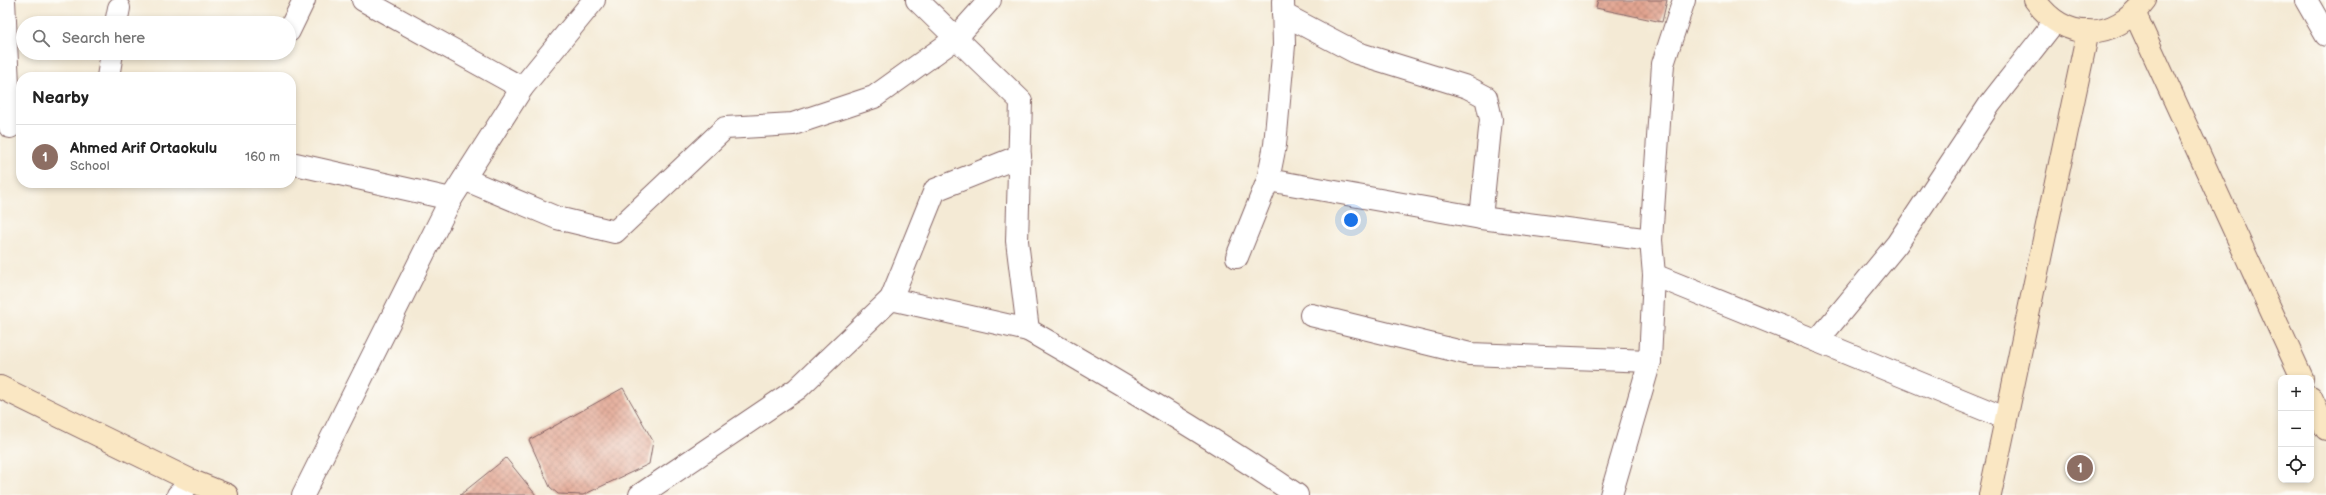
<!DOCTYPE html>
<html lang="en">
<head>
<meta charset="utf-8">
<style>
  :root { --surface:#fff; --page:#f6f6f6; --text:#222; --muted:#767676; --line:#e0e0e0; --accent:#b5179e }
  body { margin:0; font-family:"Balsamiq Sans",sans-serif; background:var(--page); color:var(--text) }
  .controls { position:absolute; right:12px; bottom:12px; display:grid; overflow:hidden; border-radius:8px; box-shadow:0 2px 6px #0003 }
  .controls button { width:36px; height:36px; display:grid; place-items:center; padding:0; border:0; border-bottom:1px solid var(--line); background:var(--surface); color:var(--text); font:20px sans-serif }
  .you { position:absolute; left:1351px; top:220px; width:14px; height:14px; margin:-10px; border:3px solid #fff; border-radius:50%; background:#1a73e8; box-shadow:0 0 0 6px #1a73e833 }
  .badge { display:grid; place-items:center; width:26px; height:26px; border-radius:50%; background:var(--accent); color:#fff; font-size:13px; font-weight:700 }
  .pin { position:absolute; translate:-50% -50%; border:2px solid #fff; box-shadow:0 1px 4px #0006 }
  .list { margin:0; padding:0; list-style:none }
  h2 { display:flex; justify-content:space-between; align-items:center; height:52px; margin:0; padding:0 16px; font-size:17px }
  h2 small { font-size:13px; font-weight:400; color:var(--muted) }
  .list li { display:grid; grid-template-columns:26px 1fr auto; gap:12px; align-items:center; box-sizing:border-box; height:64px; padding:0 16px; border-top:1px solid var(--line) }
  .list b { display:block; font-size:15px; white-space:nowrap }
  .list p { margin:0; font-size:13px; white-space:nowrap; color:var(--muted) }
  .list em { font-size:13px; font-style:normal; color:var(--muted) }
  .icon { flex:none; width:22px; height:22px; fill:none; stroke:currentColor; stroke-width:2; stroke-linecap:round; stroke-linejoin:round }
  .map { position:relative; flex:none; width:2326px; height:495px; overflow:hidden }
  .search { position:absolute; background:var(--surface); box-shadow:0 2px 6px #0003; left:16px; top:16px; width:280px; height:44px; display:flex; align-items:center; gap:10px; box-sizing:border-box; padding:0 14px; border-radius:22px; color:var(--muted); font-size:15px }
  .panel { position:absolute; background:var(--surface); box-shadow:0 2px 6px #0003; left:16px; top:72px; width:280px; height:116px; border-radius:16px }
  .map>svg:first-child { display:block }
  .building { fill:url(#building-cross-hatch) }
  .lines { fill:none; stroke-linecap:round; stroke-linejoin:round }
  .street-casing { stroke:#866666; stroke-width:24 }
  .secondary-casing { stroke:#866666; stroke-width:24 }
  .street { stroke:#fff; stroke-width:22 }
  .secondary { stroke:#fae7c3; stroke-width:22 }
</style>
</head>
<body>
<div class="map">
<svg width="2326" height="495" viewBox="0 0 2326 495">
  <defs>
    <pattern id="building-cross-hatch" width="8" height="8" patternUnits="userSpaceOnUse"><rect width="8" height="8" fill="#e2a591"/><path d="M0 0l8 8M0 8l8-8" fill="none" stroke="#b98677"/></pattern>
  </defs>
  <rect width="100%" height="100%" fill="#fdfcf7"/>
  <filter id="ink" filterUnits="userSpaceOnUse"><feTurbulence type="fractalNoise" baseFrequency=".025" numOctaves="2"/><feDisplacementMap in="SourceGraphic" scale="8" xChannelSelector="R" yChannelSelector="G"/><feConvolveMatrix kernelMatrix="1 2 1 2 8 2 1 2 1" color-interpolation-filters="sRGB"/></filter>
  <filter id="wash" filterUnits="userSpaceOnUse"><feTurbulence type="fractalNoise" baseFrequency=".012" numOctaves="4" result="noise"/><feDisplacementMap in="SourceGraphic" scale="16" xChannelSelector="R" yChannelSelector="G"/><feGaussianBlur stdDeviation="0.9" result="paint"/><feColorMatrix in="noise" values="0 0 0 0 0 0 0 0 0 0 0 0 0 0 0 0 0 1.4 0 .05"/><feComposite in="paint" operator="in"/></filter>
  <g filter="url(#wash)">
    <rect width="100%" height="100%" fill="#f4ead5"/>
    <g id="blocks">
      <g class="building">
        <path d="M1598 0H1667L1662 22 1596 8Z"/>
        <path d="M623 388 653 441 649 464 583 495 558 494 550 487 529 440Z"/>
        <path d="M506 458 536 495H460Z"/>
      </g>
    </g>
  </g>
  <g filter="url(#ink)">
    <use href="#blocks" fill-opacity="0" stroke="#866666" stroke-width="1"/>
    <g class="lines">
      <defs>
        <g id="street">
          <path d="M4 0 10 127"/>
          <path d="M363 0 522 88"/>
          <path d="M917 0 1021 101 1017 241 1028 330C1119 382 1210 436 1297 495"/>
          <path d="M2306 0 2326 35"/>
          <path d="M1283 14 1357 53 1467 87 1486 97 1491 119 1481 218"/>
          <path d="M116 23 119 8"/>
          <path d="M289 31 304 0"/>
          <path d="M108 77 112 53"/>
          <path d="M291 163 451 199"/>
          <path d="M464 179 557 218 615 232 725 128 793 124 874 97 955 39 990 0"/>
          <path d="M1268 180 1481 218 1651 240"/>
          <path d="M1237 257 1268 180 1275 145 1284 45 1283 1"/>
          <path d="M1654 275 1817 341"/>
          <path d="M891 299 935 190 1020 156"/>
          <path d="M1311 315 1470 354 1650 361"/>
          <path d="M2005 418 1817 341 1897 244 1990 104 2055 21"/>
          <path d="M178 495 192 481"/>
          <path d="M303 495 451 199 522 88 594 0"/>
          <path d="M640 495 797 389 891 299 1028 330"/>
          <path d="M1611 495 1650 361 1654 275 1651 240 1663 64 1684 0"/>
        </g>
        <g id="secondary">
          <path d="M2035 0C2065 43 2115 41 2145 0"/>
          <path d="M2135 14 2302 378"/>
          <path d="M0 387 192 481 227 495"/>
          <path d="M2311 397 2326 429"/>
          <path d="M1990 495 2088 31"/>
        </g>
      </defs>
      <use href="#street" class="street-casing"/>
      <use href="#secondary" class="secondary-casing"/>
      <use href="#street" class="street"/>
      <use href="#secondary" class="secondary"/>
    </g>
  </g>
</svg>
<div class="controls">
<button>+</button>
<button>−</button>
<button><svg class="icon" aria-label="locate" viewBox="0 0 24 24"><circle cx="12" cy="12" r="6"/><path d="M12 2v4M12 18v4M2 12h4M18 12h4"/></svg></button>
</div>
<div class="you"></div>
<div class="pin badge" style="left:2080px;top:468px;background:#8d6e63">1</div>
<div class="search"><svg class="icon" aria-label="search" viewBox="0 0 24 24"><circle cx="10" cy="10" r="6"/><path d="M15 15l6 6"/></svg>Search here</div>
<section class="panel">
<h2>Nearby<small></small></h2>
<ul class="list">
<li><span class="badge" style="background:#8d6e63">1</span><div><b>Ahmed Arif Ortaokulu</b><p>School</p></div><em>160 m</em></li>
</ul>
</section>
</div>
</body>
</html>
